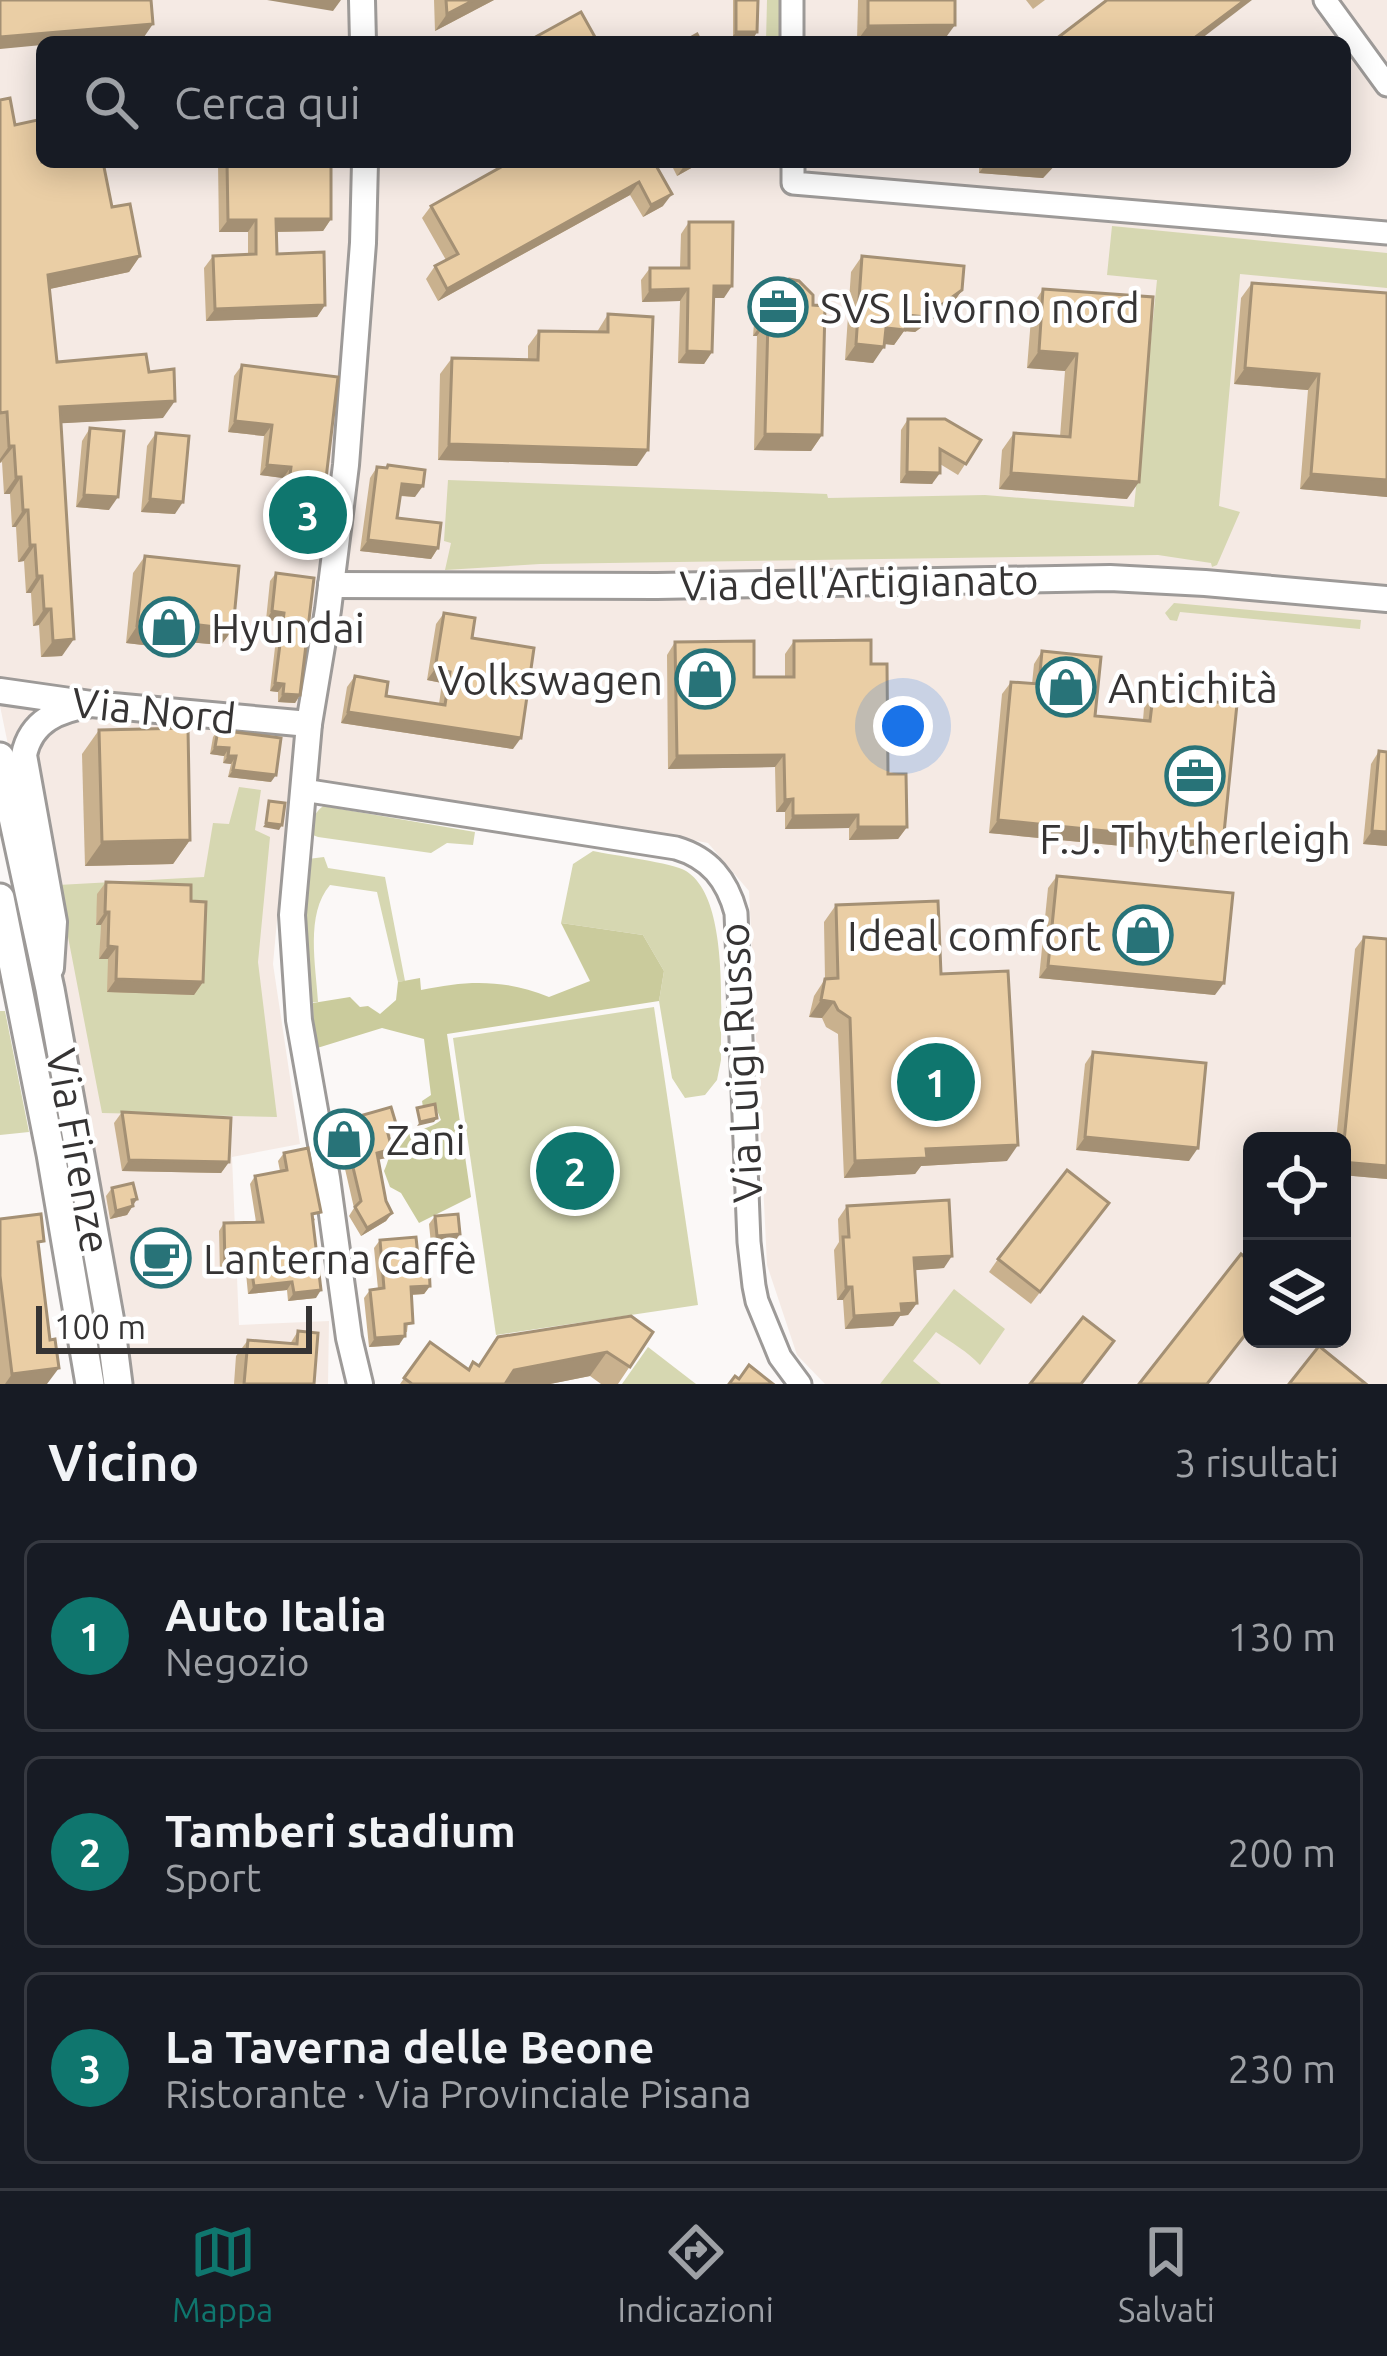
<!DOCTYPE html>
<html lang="it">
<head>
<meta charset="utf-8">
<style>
  :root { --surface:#171b24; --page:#20242c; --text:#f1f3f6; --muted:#9ea1a6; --line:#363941; --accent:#0f766e }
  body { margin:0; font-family:Ubuntu,sans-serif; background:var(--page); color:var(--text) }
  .controls { position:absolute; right:36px; bottom:36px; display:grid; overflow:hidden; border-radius:18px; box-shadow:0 6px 30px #0003 }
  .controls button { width:108px; height:108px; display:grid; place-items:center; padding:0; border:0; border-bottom:3px solid var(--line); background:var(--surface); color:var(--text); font:60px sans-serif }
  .scale { position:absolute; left:36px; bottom:30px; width:276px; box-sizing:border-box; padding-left:12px; border:6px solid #363434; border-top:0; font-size:33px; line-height:42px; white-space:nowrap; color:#363434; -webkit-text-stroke:9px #fff; paint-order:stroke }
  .you { position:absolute; left:903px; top:726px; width:42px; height:42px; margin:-30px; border:9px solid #fff; border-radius:50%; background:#1a73e8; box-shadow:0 0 0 18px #1a73e833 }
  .badge { display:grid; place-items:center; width:78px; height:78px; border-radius:50%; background:var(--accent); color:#fff; font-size:39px; font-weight:700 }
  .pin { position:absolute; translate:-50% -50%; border:6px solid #fff; box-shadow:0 3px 12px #0006 }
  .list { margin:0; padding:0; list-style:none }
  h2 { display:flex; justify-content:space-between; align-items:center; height:156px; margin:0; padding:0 48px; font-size:51px }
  h2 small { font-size:39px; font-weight:400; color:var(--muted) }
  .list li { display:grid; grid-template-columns:78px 1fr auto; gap:36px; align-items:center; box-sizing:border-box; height:192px; margin:0 24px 24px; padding:0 24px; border:3px solid var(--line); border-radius:18px }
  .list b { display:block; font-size:45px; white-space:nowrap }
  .list p { margin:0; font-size:39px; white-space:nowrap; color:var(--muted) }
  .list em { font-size:39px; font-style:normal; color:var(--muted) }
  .icon { flex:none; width:66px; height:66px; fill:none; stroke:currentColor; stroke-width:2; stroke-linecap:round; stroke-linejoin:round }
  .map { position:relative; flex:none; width:1387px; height:1384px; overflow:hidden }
  .search { position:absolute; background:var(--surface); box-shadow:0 6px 30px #0003; left:36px; right:36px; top:36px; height:132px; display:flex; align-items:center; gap:30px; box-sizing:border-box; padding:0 42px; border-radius:18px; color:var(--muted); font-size:45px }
  .sheet { height:804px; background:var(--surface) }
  nav { display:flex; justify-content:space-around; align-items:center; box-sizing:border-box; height:168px; border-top:3px solid var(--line); background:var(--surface); font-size:33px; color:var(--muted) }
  nav a { display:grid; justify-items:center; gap:6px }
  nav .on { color:var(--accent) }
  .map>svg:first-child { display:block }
  .built { fill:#f5eae4; fill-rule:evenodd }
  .green { fill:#d6d7b1; fill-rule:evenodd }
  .forest { fill:#cacb9c }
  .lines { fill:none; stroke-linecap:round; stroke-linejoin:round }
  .minor-casing { stroke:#9d9a98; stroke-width:27 }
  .tertiary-casing { stroke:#9d9a98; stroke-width:30 }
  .secondary-casing { stroke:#9d9a98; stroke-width:33 }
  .minor { stroke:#fff; stroke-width:21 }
  .tertiary { stroke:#fff; stroke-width:24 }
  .secondary { stroke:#fff; stroke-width:27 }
  .wall { fill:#c9b18e }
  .shaded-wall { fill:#a49074 }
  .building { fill:#eacea5; stroke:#a49074; stroke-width:3 }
  .labels { text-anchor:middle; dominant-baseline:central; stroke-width:9; stroke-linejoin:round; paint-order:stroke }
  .poi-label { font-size:42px; fill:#363434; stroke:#fff; text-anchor:start }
  .street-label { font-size:42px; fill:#363434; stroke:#fff }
</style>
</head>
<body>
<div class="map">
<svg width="1387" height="1384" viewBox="0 0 1387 1384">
  <rect width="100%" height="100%" fill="#fbf8f7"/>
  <path class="built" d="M0 0H1387V1384H825L797 1355 767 1265 749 891 708 843 596 822 290 777 273 964 300 1144 232 1157 239 1325 329 1321 328 1384H131L127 1320 0 706ZM42 42H1345V162H42ZM1252 1141H1342V1339H1252Z"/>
  <g class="green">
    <path d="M767 0H780V42H766Z"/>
    <path d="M1112 226 1387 253V288L1240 274 1219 506 1240 512 1217 565 1212 567 1211 563 1158 555 540 564 445 570 451 543 444 541 448 480 827 494 828 498 985 495 1134 507 1157 280 1107 275Z"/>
    <path d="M1174 603 1361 620 1360 629 1180 612 1177 621 1170 620 1165 613Z"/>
    <path d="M239 787 261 790 255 830 270 837 258 962 277 1117 102 1113 58 885 204 877 213 823 229 824ZM98 894 194 994 108 959H100L101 925 96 924Z"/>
    <path d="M323 806 475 832 473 845 447 843 431 853 318 837 313 835C312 822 312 815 323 806Z"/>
    <path d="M593 851C611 855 674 863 686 871 730 898 720 1013 721 1060L717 1080 705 1095 685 1098 672 1078 659 1001 664 971 643 935 561 923 573 864Z"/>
    <path d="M324 857 328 868 385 877 405 981 398 982 377 892 330 885C305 914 316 966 318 1002L306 1003 301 944 308 859Z"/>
    <path d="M654 1007 698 1305 496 1335 453 1038Z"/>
    <path d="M0 1011H5L29 1132 0 1135Z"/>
    <path d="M954 1289 1005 1329 980 1365C967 1351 952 1343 936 1332L913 1361 941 1384H880Z"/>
    <path d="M648 1347 696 1384H622Z"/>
  </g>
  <path class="forest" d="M561 923 643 935 664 971 659 1001 447 1034 471 1197 419 1223 401 1193 390 1187 384 1171C388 1163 390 1150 396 1143 405 1131 428 1131 441 1120L434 1103 423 1107 422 1101 431 1095 424 1039 382 1028 314 1049 313 1003 350 997 360 1007 368 1006 380 1014 396 1000 398 982 420 978 421 990C468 980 504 979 549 997L590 981Z"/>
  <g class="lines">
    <defs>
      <g id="minor">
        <path d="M792 0V42"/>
        <path d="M1325 0 1387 85"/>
        <path d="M793 162V183L1387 233"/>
        <path d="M303 790 676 848C710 858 727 880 736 913L749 1242 754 1286 757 1301 780 1357 800 1384"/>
      </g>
      <g id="tertiary">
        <path d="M362 0 363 42"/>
        <path d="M331 585 657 586 1110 578 1205 583 1387 599"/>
        <path d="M0 691 91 704 309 724"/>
        <path d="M51 968 54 922 24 755C31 720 59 710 91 704"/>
        <path d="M360 1384 349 1338 327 1178 299 1020 292 915 309 724 328 610 346 465 363 243 365 162"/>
      </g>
      <g id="secondary">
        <path d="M0 757 50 989 110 1322 118 1384"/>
        <path d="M0 898 51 1154 90 1384"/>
      </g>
    </defs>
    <use href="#minor" class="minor-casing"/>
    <use href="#tertiary" class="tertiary-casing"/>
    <use href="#secondary" class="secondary-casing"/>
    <use href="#minor" class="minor"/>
    <use href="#tertiary" class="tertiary"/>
    <use href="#secondary" class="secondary"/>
  </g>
  <g class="wall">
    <path d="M434 0H494L435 31Z"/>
    <path d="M733 0H758L757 32 754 37 733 36Z"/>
    <path d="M858 0H955L944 40 857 41Z"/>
    <path d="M1026 0H1045L1033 9Z"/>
    <path d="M0 100 15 125 112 207 140 256 129 272 49 289 57 362 149 372 163 418 61 423 62 656 41 657 39 625 33 626 31 593H26L24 561 18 562 16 527H12L10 494H4L2 462 0 463Z"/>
    <path d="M218 162H331V219L323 231 276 232 277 254 325 305 317 317 206 321 204 268 213 256 248 254V232H219Z"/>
    <path d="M654 162 663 206 643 217 630 195 438 301 426 279 435 266 446 260 422 218 431 206Z"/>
    <path d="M670 162H702L677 176Z"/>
    <path d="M979 162H1058L1043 178 979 173Z"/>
    <path d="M689 222 724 298H714L712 352 704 364 678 363 680 301 642 302 641 280 650 268H680L681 234Z"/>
    <path d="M862 256 962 290 951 306 915 332 904 331 894 345 884 344 873 363 845 360 851 272Z"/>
    <path d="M1252 283 1387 293V497L1300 489 1308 390 1234 384 1241 298Z"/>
    <path d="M773 286 813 305 822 435 811 451 754 450 757 336H753L755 311Z"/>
    <path d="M1043 289 1153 297 1127 499 999 489 1002 450 1014 433 1060 437 1065 371 1027 368 1032 306Z"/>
    <path d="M608 314 637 466 438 460 440 374 452 358 528 360V346L539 331 597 332Z"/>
    <path d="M242 365 338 377 312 549 281 545 282 531H277L283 478 260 475 264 436 228 432 234 376Z"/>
    <path d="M908 419 981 440 958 475 940 464 932 484 900 483 901 430Z"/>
    <path d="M90 428 109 510 76 507 82 441Z"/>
    <path d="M156 433 175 514 141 512 147 446Z"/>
    <path d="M377 467 415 497 400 496 397 518 438 548 431 559 360 551 370 478Z"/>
    <path d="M145 556 233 629 221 645 165 640 160 647 126 643 133 573Z"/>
    <path d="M276 573 300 695 295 703 278 702V692L270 691 278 621 266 620 270 581Z"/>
    <path d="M444 613 472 638 513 749 341 723 347 687 355 676 386 696 439 704 442 683 427 680 436 624Z"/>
    <path d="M794 641 871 664 888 774 907 827 898 839 849 840V828L785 829V812H776L775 767 668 769 667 655 675 642 754 677H785V654Z"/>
    <path d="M1042 651 1095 716 1143 720 1144 708 1153 696 1215 855 989 833 1002 694 1011 682 1032 684 1034 664Z"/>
    <path d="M99 730 190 840 173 864 85 866 82 754Z"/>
    <path d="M218 730 271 782 228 777 231 764 223 763 224 756 210 754 213 737Z"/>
    <path d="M1379 751 1387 846 1363 844 1371 764Z"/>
    <path d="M1057 876 1215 995 1039 978 1048 888Z"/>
    <path d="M106 882 191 901 203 982 194 995 107 992 108 959H99L101 925H96L97 894Z"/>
    <path d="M836 905 941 974 1007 1161 921 1166 915 1174 844 1178 838 1034 826 1027 822 1018 809 1017 814 996 825 979 824 922Z"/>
    <path d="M1364 937 1387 1179 1342 1175V1141H1336L1355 949Z"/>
    <path d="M1093 1052 1189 1161 1076 1150 1085 1064Z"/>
    <path d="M122 1112 229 1162 221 1173 122 1171 114 1123Z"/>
    <path d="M342 1121 391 1135 389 1136 392 1149 386 1158 378 1160 386 1201 392 1213 386 1221 361 1236 349 1216 354 1208 336 1130Z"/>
    <path d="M284 1153 315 1220 313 1221 316 1298 288 1301 287 1290 248 1294 246 1273H220L219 1231 224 1223 256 1222 250 1184 255 1176 280 1171 278 1161Z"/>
    <path d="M112 1188 137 1199 127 1215 110 1219 106 1196Z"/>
    <path d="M1109 1203 1031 1304 989 1272 998 1259Z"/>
    <path d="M847 1206 944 1268 915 1270 917 1303 908 1315 900 1316 893 1326 845 1329 843 1300H837L834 1250 839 1242 838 1219Z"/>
    <path d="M435 1216 454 1243 431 1244 429 1224Z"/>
    <path d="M0 1219 39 1249 50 1340 47 1384H0Z"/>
    <path d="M150 1240 172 1271 151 1275 145 1247Z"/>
    <path d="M380 1240 419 1266 430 1286 424 1294 411 1295 407 1332H405L399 1345 369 1347 364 1298 370 1290 378 1289 374 1248Z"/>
    <path d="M298 1331 314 1384H234L236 1356 248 1340 290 1344Z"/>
    <path d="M653 1332 618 1384H601L590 1376 550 1384H400L430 1342 469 1370 479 1365Z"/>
  </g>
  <g class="shaded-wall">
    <path d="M267 0H341L333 11Z"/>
    <path d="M474 0H494L435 31 447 14Z"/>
    <path d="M1245 0H1252L1197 42H1189Z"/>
    <path d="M153 24 144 37 81 42H42V45L0 49V37Z"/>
    <path d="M955 25 944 40 857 41 868 26Z"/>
    <path d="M736 32H757L754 37 733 36Z"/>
    <path d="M687 162H702L677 176Z"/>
    <path d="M987 162H1058L1043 178 979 173Z"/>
    <path d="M639 182 630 195 438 301 447 289Z"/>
    <path d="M672 194 663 206 643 217 651 205Z"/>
    <path d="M276 219H331L323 231 268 232Z"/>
    <path d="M228 220H256L248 232H219Z"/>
    <path d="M140 256 129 272 36 292 48 275Z"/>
    <path d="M714 286H732L724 298H706Z"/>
    <path d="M688 289 680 301 642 302 650 290Z"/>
    <path d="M962 290 951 306 915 332 904 331 894 345 876 343 886 328 907 315Z"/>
    <path d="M325 305 317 317 206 321 215 309Z"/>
    <path d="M764 320H768L757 336H753Z"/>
    <path d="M856 344 884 347 873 363 845 360Z"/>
    <path d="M687 351 712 352 704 364 678 363Z"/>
    <path d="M1039 351 1077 354 1065 371 1027 368Z"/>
    <path d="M1245 368 1319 374 1308 390 1234 384Z"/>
    <path d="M175 401 163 418 48 424 60 407Z"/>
    <path d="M235 421 272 425 264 436 228 432Z"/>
    <path d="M765 434 822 435 811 451 754 450Z"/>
    <path d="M449 444 648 450 637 466 438 460Z"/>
    <path d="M9 446H14L0 463V459Z"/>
    <path d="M267 465 291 467 283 478 260 475Z"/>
    <path d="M907 472 940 473 932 484 900 483Z"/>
    <path d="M1011 473 1139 482 1127 499 999 489Z"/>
    <path d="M1311 474 1387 480V497L1300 489Z"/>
    <path d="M16 477H21L10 494H4Z"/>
    <path d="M402 484 423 486 415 497 394 495Z"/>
    <path d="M84 495 118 497 109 510 76 507Z"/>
    <path d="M150 499 183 502 175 514 141 512Z"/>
    <path d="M23 510H28L16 527H12Z"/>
    <path d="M284 520 289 521 282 531H277Z"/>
    <path d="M288 535 319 538 312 549 281 545Z"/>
    <path d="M368 540 438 548 431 559 360 551Z"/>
    <path d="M30 545H35L24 561 18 562Z"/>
    <path d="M37 576H42L31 593H26Z"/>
    <path d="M44 609H51L39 625 33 626Z"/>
    <path d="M272 611 284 613 278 621 266 620Z"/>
    <path d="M173 622 233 629 221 645 165 640 160 647 126 643 137 626Z"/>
    <path d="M74 639 62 656 41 657 53 641Z"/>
    <path d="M435 669 450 672 442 683 427 680Z"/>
    <path d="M275 683 284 684 278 692 270 691Z"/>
    <path d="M283 694 300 695 295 703 278 702Z"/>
    <path d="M348 712 521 738 513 749 341 723Z"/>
    <path d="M215 747 229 748 224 756 210 754Z"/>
    <path d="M784 755 775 767 668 769 677 756Z"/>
    <path d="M228 756H236L231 764 223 763Z"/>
    <path d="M233 770 276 775 271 782 228 777Z"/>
    <path d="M793 799 785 812H776L785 800Z"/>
    <path d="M858 815 849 828 785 829 793 816Z"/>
    <path d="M998 820 1223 843 1215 855 989 833Z"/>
    <path d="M266 823 282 825 279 830 263 827Z"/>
    <path d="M858 827H907L898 839 849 840Z"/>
    <path d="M1372 831 1387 832V846L1363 844Z"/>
    <path d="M190 840 173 864 85 866 102 842Z"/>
    <path d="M105 912H109L101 925H96Z"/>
    <path d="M108 946 117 947 108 959H99Z"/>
    <path d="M1048 966 1224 983 1215 995 1039 978Z"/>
    <path d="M116 979 203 982 194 995 107 992Z"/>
    <path d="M821 1000 834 1002 822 1018 809 1017Z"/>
    <path d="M437 1118 434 1122 417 1126 420 1122Z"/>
    <path d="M1085 1137 1198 1148 1189 1161 1076 1150Z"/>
    <path d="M1018 1145 1007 1161 921 1166 915 1174 844 1178 855 1161 926 1149Z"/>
    <path d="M392 1149 386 1158 371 1161 377 1153Z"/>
    <path d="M129 1160 229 1162 221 1173 122 1171Z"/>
    <path d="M1342 1162 1387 1166V1179L1342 1175Z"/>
    <path d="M137 1199 127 1215 110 1219 116 1211Z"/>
    <path d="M392 1213 386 1221 361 1236 367 1228Z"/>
    <path d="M460 1234 454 1243 431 1244 437 1236Z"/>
    <path d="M952 1256 944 1268 905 1271 914 1258Z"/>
    <path d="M176 1264 172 1271 151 1275 155 1268Z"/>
    <path d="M225 1265 251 1266 246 1273H220Z"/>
    <path d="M292 1282 287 1290 248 1294 254 1286Z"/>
    <path d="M430 1286 424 1294 405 1295 411 1287Z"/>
    <path d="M846 1287H852L843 1300H837Z"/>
    <path d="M321 1290 316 1298 288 1301 294 1293Z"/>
    <path d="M917 1303 908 1315 900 1316 893 1326 845 1329 854 1316 901 1304Z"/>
    <path d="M405 1336 399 1345 369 1347 375 1338Z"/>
    <path d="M607 1352 590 1376 550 1384H504L514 1370Z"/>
    <path d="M59 1368 47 1384H5L12 1374Z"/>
  </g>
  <g class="building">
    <path d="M0 0H151L153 24 0 37Z"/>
    <path d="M446 0H474L447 14Z"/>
    <path d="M736 0H758L757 32H736Z"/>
    <path d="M868 0H955V25L868 26Z"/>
    <path d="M1107 0H1245L1189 42H1052Z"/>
    <path d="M581 12 595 37 585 42H531L530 40Z"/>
    <path d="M697 34 701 42H683Z"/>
    <path d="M10 98 15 125 42 119V162H103L112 207 130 204 140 256 48 275 57 362 146 354 149 372 174 369 175 401 60 407 74 639 53 641 51 609H44L42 576H37L35 545H30L28 510H23L21 477H16L14 446H9L7 412 0 413V100Z"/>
    <path d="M227 162H331V219H276L277 254 324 252 325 305 215 309 213 256 256 254V220H228Z"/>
    <path d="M510 162H654L672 194 651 205 639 182 447 289 435 266 458 254 431 206Z"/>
    <path d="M1004 162H1055L1052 166Z"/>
    <path d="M689 222H733L732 286H714L712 352 687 351 688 289 650 290V268H689Z"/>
    <path d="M862 256 964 266 962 290 925 317 907 315 905 330 886 328 884 347 856 344Z"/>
    <path d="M789 279 799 281 813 295V305L825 306 822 435 765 434 768 320H764L766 296 773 286Z"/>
    <path d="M1252 283 1387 293V480L1311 474 1319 374 1245 368Z"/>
    <path d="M1043 289 1153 297 1139 482 1011 473 1014 433 1070 437 1077 354 1039 351Z"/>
    <path d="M608 314 653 317 648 450 449 444 452 358 538 360 539 331 608 332Z"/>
    <path d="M242 365 338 377 319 538 288 535 289 521 284 520 291 467 267 465 272 425 235 421Z"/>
    <path d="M908 419H945L981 440 966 464 940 449V473L907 472Z"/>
    <path d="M90 428 124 431 118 497 84 495Z"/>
    <path d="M156 433 189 436 183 502 150 499Z"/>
    <path d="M388 465 425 470 423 486 402 484 397 518 441 523 438 548 368 540 377 467 387 468Z"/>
    <path d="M145 556 239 566 233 629 173 622 172 630 137 626Z"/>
    <path d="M276 573 314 578 300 695 283 694 284 684 275 683 284 613 272 611Z"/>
    <path d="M444 613 475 618 472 638 534 648 521 738 348 712 355 676 388 682 386 696 445 705 450 672 435 669Z"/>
    <path d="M871 640V664H887L888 774H906L907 827H858V815L793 816V799L785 800 784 755 677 756 675 642 754 641V677H794V641Z"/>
    <path d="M1042 651 1101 657 1095 716 1150 721 1153 696 1237 704 1223 843 998 820 1011 682 1039 684Z"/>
    <path d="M188 728 190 840 102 842 99 730Z"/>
    <path d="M218 730 281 738 276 775 233 770 236 756H228L229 748 215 747Z"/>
    <path d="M1379 751 1387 752V832L1372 831Z"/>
    <path d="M269 801 285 803 282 825 266 823Z"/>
    <path d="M1057 876 1233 893 1224 983 1048 966Z"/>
    <path d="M106 882 191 885V901L206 902 203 982 116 979 117 947 108 946 109 912H105Z"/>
    <path d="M938 901 941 974 1008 971 1018 1145 926 1149 927 1158 855 1161 850 1018 838 1010 834 1002 821 1000 825 979 838 978 836 905Z"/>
    <path d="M1364 937 1387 939V1166L1342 1162Z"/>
    <path d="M1093 1052 1206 1063 1198 1148 1085 1137Z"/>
    <path d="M435 1104 437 1118 420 1122 417 1108Z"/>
    <path d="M391 1107 397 1127 387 1130 392 1149 377 1153 386 1201 392 1213 367 1228 355 1207 361 1201 342 1121Z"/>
    <path d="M122 1112 231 1118 229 1162 129 1160Z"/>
    <path d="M308 1148 321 1212 312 1214 321 1290 294 1293 292 1282 254 1286 251 1266 225 1265 224 1223 263 1222 255 1176 287 1170 284 1153Z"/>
    <path d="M1067 1170 1109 1203 1040 1292 998 1259Z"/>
    <path d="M133 1183 137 1199 132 1200 133 1206 116 1211 112 1188Z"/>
    <path d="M949 1200 952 1256 914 1258 917 1303 901 1304 902 1313 854 1316 852 1287H846L843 1237H849L847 1206Z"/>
    <path d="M41 1214 44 1241 38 1242 50 1340 55 1339 59 1368 12 1374 0 1276V1219Z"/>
    <path d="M458 1214 460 1234 437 1236 435 1216Z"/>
    <path d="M416 1237 419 1266 429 1265 430 1286 411 1287 413 1323 405 1324V1336L375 1338 370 1290 384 1288 380 1240Z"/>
    <path d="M172 1238 176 1264 155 1268 150 1240Z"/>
    <path d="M1241 1254 1252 1263V1326L1207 1384H1139Z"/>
    <path d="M631 1316 653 1332 630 1367 607 1352 514 1370 505 1384H412L404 1378 430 1342 469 1370 473 1362 479 1366 498 1337Z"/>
    <path d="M1083 1317 1114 1341 1081 1384H1030Z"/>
    <path d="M298 1331 318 1333 314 1384H244L248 1340 297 1344Z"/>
    <path d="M1319 1346 1366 1384H1289Z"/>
    <path d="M749 1365 773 1384H729L735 1376 739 1379Z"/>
  </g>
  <defs>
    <symbol id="office-ring" viewBox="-11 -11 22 22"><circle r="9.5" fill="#fff" stroke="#287378" stroke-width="1.5"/><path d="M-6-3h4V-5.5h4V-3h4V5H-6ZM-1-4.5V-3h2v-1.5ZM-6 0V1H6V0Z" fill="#287378"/></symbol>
    <symbol id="shop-ring" viewBox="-11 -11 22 22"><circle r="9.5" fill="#fff" stroke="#287378" stroke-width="1.5"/><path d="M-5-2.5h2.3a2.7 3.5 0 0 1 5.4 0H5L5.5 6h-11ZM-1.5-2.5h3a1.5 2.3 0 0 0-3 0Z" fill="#287378"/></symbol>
    <symbol id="cafe-ring" viewBox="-11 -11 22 22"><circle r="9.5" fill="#fff" stroke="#287378" stroke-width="1.5"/><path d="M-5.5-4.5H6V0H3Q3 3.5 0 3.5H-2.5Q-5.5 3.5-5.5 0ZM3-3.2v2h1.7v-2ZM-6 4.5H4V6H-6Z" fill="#287378"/></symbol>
  </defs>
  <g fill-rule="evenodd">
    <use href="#office-ring" x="745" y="274" width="66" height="66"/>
    <use href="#shop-ring" x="136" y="594" width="66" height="66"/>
    <use href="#shop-ring" x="672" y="646" width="66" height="66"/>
    <use href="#shop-ring" x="1033" y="654" width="66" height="66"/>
    <use href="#office-ring" x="1162" y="743" width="66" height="66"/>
    <use href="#shop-ring" x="1110" y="902" width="66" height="66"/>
    <use href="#shop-ring" x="311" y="1106" width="66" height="66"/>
    <use href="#cafe-ring" x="128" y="1225" width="66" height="66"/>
  </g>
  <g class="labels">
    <g class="poi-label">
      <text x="820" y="307">SVS Livorno nord</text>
      <text x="211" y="627">Hyundai</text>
      <text x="663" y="679" text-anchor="end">Volkswagen</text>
      <text x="1108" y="687">Antichità</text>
      <text x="1195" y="838" text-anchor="middle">F.J. Thytherleigh</text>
      <text x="1101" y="935" text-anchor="end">Ideal comfort</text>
      <text x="386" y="1139">Zani</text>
      <text x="203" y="1258">Lanterna caffè</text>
    </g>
    <g class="street-label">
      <text transform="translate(859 582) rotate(-1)">Via dell'Artigianato</text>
      <text transform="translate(154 710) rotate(6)">Via Nord</text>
      <text transform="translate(740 1063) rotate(-93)">Via Luigi Russo</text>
      <text transform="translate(79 1151) rotate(80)">Via Firenze</text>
    </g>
  </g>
</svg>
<div class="controls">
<button><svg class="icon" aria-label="locate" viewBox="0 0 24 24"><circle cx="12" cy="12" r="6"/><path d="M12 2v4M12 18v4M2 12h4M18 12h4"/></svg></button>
<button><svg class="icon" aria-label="layers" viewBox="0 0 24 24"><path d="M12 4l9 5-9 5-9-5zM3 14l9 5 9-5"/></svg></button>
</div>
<div class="scale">100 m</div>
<div class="you"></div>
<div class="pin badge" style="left:936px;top:1082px">1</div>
<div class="pin badge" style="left:575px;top:1171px">2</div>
<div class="pin badge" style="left:308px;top:515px">3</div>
<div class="search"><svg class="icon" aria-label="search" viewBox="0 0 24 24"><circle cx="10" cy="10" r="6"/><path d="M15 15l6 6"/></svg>Cerca qui</div>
</div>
<section class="sheet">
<h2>Vicino<small>3 risultati</small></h2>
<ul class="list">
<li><span class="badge">1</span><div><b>Auto Italia</b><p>Negozio</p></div><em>130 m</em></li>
<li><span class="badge">2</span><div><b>Tamberi stadium</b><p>Sport</p></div><em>200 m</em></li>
<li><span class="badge">3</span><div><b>La Taverna delle Beone</b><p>Ristorante · Via Provinciale Pisana</p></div><em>230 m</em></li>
</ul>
</section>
<nav>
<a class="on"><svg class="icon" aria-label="map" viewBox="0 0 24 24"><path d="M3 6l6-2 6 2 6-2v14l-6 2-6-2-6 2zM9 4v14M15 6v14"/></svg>Mappa</a>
<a><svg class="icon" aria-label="directions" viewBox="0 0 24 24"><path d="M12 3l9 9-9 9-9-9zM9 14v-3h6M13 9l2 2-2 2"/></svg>Indicazioni</a>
<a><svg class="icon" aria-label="saved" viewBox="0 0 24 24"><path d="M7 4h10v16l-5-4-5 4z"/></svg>Salvati</a>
</nav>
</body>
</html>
